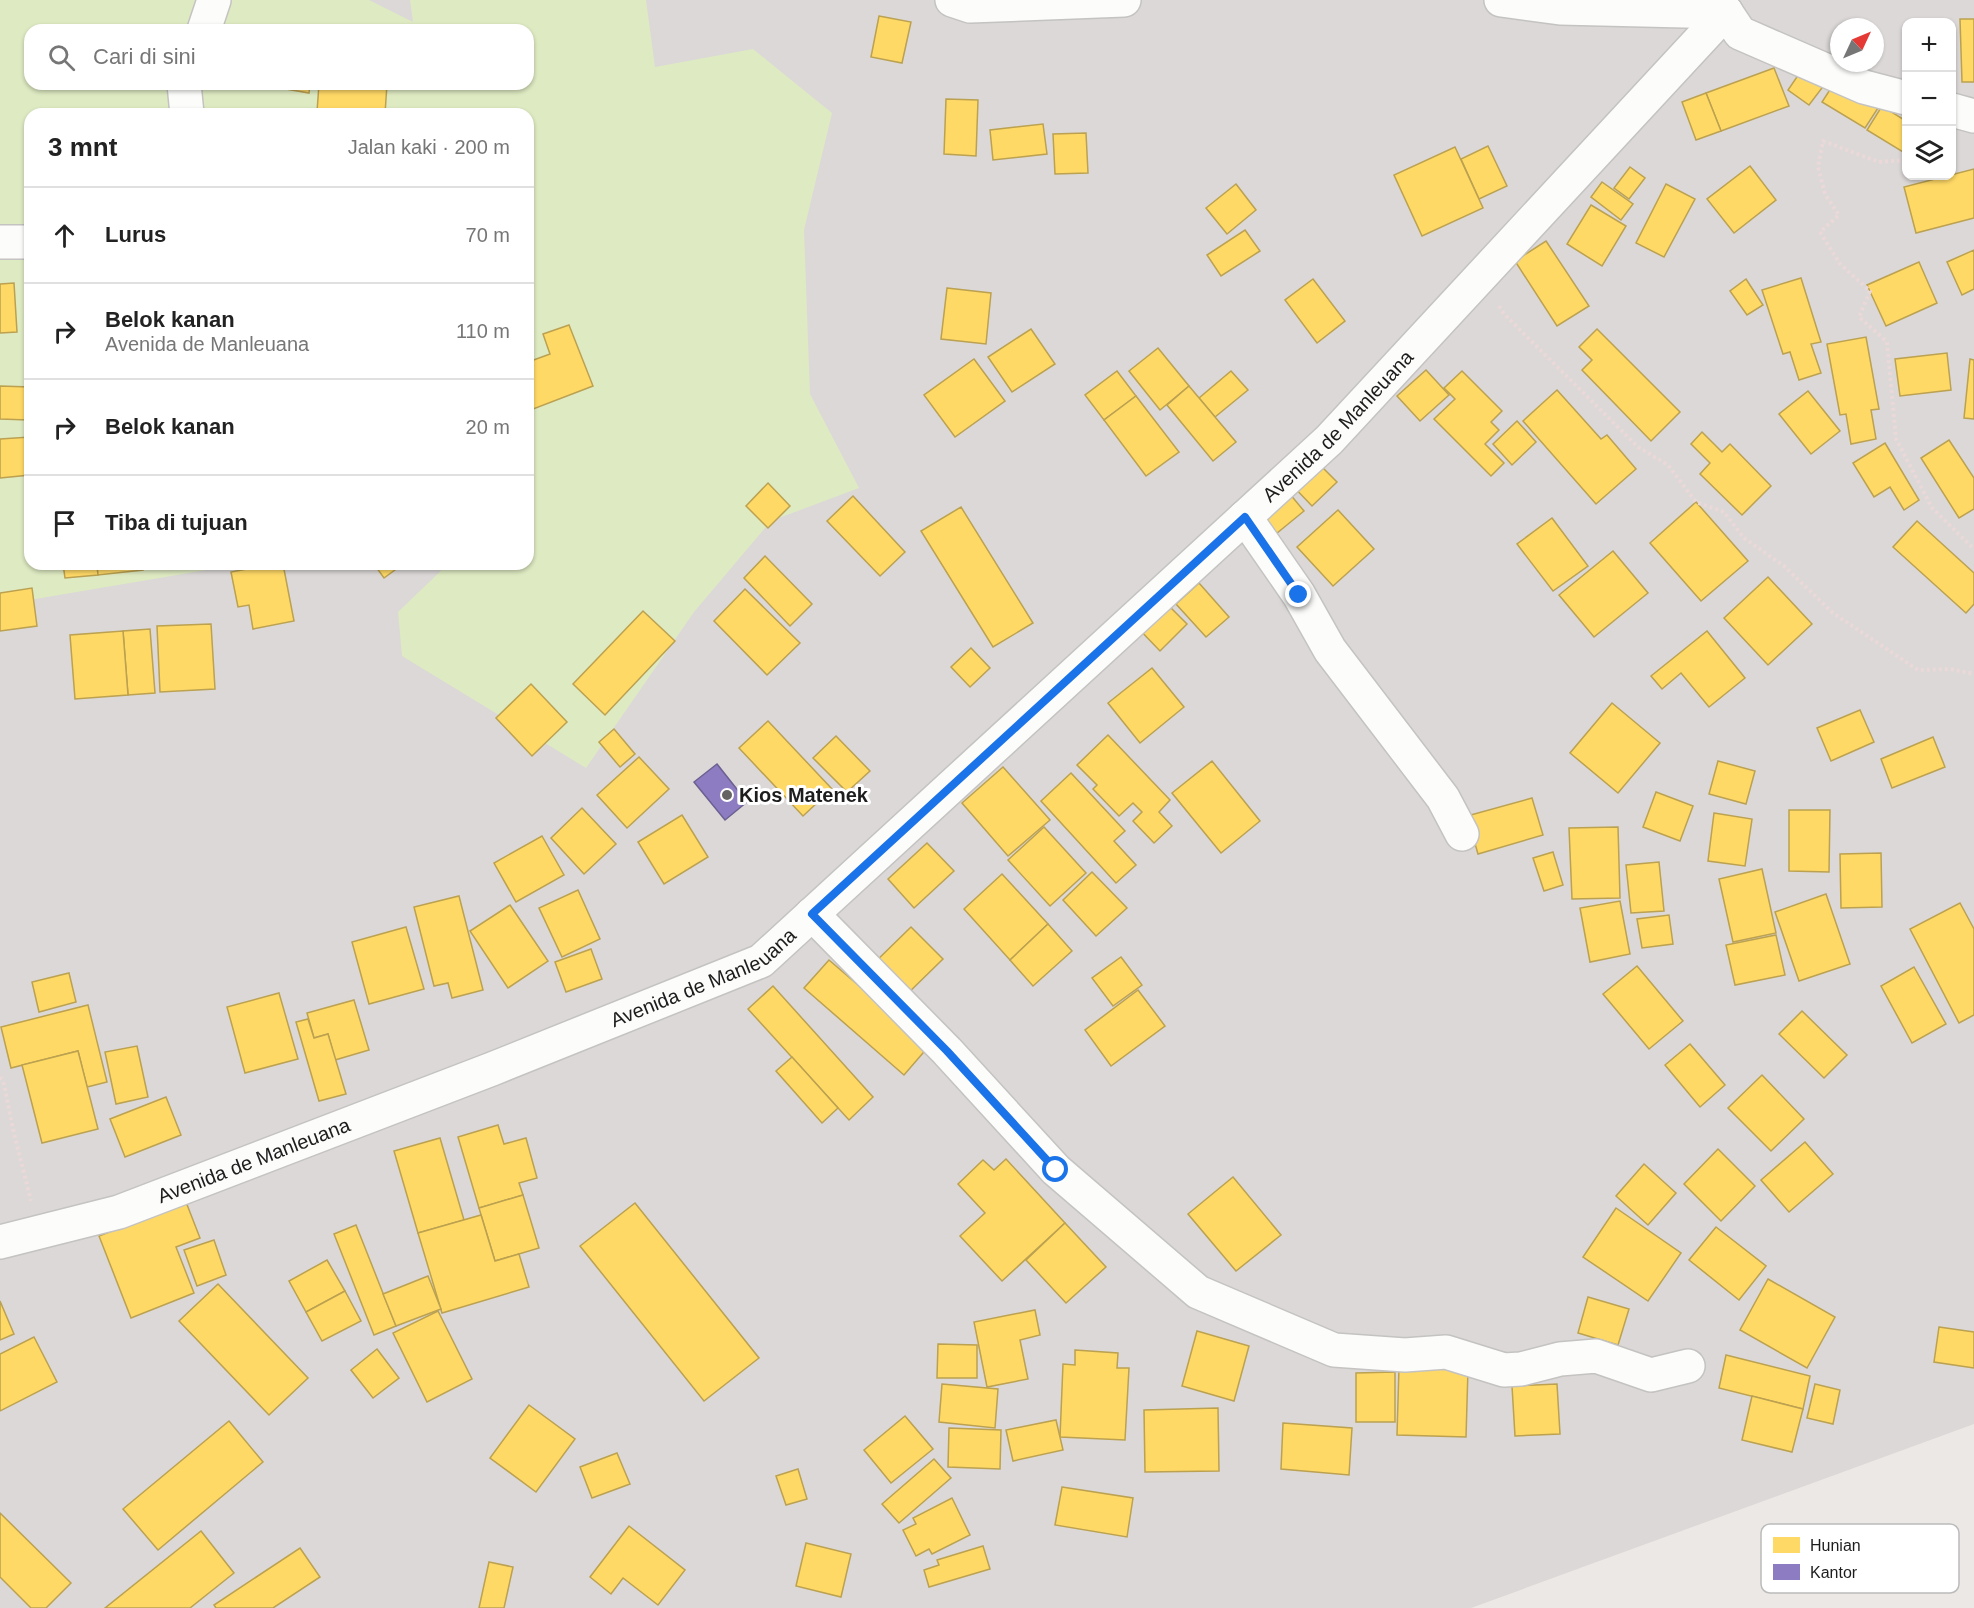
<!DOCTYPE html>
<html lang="id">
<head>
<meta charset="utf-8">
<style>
  :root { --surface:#fff; --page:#f6f6f6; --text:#222; --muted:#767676; --line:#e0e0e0 }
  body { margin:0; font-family:Helvetica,sans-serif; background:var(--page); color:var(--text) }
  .controls { position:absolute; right:18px; top:18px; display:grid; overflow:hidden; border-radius:12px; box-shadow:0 2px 4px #0004 }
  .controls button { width:54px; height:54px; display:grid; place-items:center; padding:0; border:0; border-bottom:2px solid var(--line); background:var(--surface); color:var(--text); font:30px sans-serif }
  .compass { position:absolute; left:1830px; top:18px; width:54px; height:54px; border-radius:50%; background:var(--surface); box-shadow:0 2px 4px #0004; rotate:46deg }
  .stop { position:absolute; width:18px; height:18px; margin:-14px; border:4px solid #1a73e8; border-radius:50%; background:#fff }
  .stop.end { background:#1a73e8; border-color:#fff; box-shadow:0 2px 6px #0008 }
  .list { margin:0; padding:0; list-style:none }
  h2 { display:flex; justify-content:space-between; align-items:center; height:78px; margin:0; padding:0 24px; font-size:26px }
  h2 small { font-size:20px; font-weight:400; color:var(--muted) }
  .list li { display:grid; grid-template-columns:39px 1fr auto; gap:18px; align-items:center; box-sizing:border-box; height:96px; padding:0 24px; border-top:2px solid var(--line) }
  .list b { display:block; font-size:22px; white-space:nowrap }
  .list p { margin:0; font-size:20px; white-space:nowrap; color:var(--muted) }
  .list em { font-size:20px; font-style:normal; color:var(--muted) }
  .icon { flex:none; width:33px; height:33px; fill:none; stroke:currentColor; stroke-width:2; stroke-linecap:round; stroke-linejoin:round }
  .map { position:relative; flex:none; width:1974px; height:1608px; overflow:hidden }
  .search { position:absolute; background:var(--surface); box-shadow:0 2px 4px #0004; left:24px; top:24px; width:510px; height:66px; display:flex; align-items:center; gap:15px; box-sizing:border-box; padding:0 21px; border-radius:18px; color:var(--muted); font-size:22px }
  .panel { position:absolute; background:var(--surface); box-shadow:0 2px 4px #0004; left:24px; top:108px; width:510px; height:462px; border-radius:18px }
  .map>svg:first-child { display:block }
  .residential { fill:#dbd8d7; fill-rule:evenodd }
  .grass { fill:#deeac2; fill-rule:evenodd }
  .homes { fill:#ffd966; stroke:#bba150; stroke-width:1.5 }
  .offices { fill:#8e7cc3; stroke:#6c6091; stroke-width:1.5 }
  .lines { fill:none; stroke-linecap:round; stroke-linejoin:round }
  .minor-casing { stroke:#c4c3c1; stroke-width:36 }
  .path { stroke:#ebd8d9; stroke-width:4; stroke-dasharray:3 3; stroke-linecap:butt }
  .minor { stroke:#fcfcfb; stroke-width:33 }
  .route { stroke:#1a73e8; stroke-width:8 }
  .poi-dot { fill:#656463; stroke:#fff; stroke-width:2 }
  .labels { text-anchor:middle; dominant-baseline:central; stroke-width:6; stroke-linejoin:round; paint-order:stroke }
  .street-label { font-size:20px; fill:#1d1d1d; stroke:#fff }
  .poi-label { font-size:20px; font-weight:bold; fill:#1d1d1d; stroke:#fff; text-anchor:start }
  .key { fill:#fff; stroke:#bbb; stroke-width:1.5 }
  .key-label { font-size:16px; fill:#1d1d1d }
</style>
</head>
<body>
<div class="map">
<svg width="1974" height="1608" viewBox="0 0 1974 1608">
  <rect width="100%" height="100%" fill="#ece8e5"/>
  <path class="residential" d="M0 0H1974V1424L1471 1608H0ZM1906 22H1952V176H1906ZM1839 27H1875V63H1839ZM30 30H528V84H30ZM30 114H528V564H30Z"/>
  <path class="grass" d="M0 0H369L413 22 410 0H646L655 67 753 49 832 113 804 230 810 394 859 488 771 521 694 612 586 768 402 656 398 612 448 564H528V114H30V564H242L0 605ZM30 30H528V84H30Z"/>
  <g class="homes">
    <path d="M879 16 911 22 902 63 871 57Z"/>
    <path d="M1960 19H1974V82H1962Z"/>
    <path d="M1774 68 1789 106 1721 131 1706 93Z"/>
    <path d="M1803 68 1825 84 1809 105 1788 90Z"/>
    <path d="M1835 82 1878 108 1865 128 1822 102Z"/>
    <path d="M258 84H310L309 93Z"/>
    <path d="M319 84H387L385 114 317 112Z"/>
    <path d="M1706 93 1721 131 1696 140 1682 102Z"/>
    <path d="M946 99 978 100 976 156 944 154Z"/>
    <path d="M1882 106 1906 121V146L1903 152 1867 130Z"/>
    <rect x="76" y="111" width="60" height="3"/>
    <path d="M1043 124 1047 154 993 160 990 130Z"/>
    <path d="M1086 133 1088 173 1055 174 1053 134Z"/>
    <path d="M1488 146 1507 186 1479 199 1461 159Z"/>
    <path d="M1455 147 1483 208 1422 236 1394 175Z"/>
    <path d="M1750 166 1776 200 1734 233 1707 199Z"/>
    <path d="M1630 167 1645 178 1629 199 1614 188Z"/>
    <path d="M1974 169V218L1916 233 1904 187Z"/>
    <path d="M1602 182 1633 204 1621 220 1591 197Z"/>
    <path d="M1236 184 1256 210 1227 234 1206 208Z"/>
    <path d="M1666 184 1695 199 1664 257 1636 243Z"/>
    <path d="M1591 205 1626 226 1602 266 1567 244Z"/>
    <path d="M1245 230 1260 251 1221 276 1207 255Z"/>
    <path d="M1546 241 1589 306 1557 326 1515 261Z"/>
    <path d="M1974 250V289L1962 295 1947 262Z"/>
    <path d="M1919 262 1937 303 1886 326 1867 285Z"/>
    <path d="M1801 278 1821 342 1811 344 1821 373 1799 380 1790 352 1783 354 1762 290Z"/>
    <path d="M1313 279 1345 321 1317 343 1285 300Z"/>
    <path d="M1746 279 1763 305 1747 315 1730 291Z"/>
    <path d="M14 283 17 332 0 333V284Z"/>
    <path d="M947 288 991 293 986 344 941 339Z"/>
    <path d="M569 325 593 386 528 411V362L550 354 543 334Z"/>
    <path d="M1031 329 1055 364 1012 392 988 357Z"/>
    <path d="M1597 329 1680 412 1651 441 1582 370 1592 360 1579 347Z"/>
    <path d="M1866 337 1879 409 1871 410 1876 439 1851 444 1846 414 1840 415 1827 344Z"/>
    <path d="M1158 348 1189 386 1160 410 1129 371Z"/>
    <path d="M1947 353 1951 390 1900 396 1895 359Z"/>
    <path d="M974 359 1005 401 955 437 924 395Z"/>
    <path d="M1970 359 1974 360V419L1964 418Z"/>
    <path d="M1426 370 1449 395 1420 421 1397 396Z"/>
    <path d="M1117 371 1136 396 1104 420 1085 395Z"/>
    <path d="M1231 371 1248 390 1215 417 1199 398Z"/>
    <path d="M1462 371 1502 411 1491 422 1499 430 1485 444 1504 463 1491 476 1434 419 1455 399 1444 388Z"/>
    <path d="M0 386 30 387 28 420 0 419Z"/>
    <path d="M1189 386 1236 442 1213 461 1167 405Z"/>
    <path d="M1557 390 1601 439 1607 435 1636 469 1596 504 1523 421Z"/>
    <path d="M1808 391 1840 431 1811 454 1779 414Z"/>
    <path d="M1136 396 1179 452 1146 476 1104 420Z"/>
    <path d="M1517 421 1536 442 1512 465 1493 444Z"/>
    <path d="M1702 432 1722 452 1730 444 1771 486 1742 515 1700 474 1710 463 1691 444Z"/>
    <path d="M30 437V475L0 478V439Z"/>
    <path d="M1949 440 1974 478V509L1959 518 1921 458Z"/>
    <path d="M1885 443 1919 500 1904 510 1890 487 1874 497 1853 463Z"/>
    <path d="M1314 459 1337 482 1312 506 1290 483Z"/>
    <path d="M768 483 790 506 768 528 746 506Z"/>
    <path d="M1284 487 1304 511 1271 538 1251 515Z"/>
    <path d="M853 496 905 552 880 576 827 521Z"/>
    <path d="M1696 502 1748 561 1701 601 1650 543Z"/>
    <path d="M961 507 1033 623 993 647 921 531Z"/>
    <path d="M1338 510 1374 549 1333 586 1297 547Z"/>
    <path d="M1552 518 1588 566 1553 591 1517 544Z"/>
    <path d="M1917 521 1974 573V604L1966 613 1893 547Z"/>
    <path d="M1613 551 1648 593 1594 637 1559 595Z"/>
    <path d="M765 556 812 604 790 626 744 578Z"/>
    <path d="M63 564H97L98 575 65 578Z"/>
    <path d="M97 564H142L143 570 98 575Z"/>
    <path d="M272 564H283L294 621 253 629 249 605 238 607 231 572Z"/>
    <path d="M374 564H403L384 578Z"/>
    <path d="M1768 577 1812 624 1768 665 1724 618Z"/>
    <path d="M1199 583 1229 617 1206 637 1176 604Z"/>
    <path d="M32 588 37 626 0 631V593Z"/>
    <path d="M745 589 800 643 767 675 714 621Z"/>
    <path d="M1163 600 1187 624 1160 651 1136 626Z"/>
    <path d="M643 611 675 641 605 715 573 684Z"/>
    <path d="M211 624 215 689 160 692 157 626Z"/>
    <path d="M150 629 155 693 128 695 123 631Z"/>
    <path d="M123 631 128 695 75 699 70 635Z"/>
    <path d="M1707 631 1745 678 1709 707 1681 673 1662 689 1651 676Z"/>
    <path d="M971 648 990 668 970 687 951 667Z"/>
    <path d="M1152 668 1184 707 1140 743 1108 703Z"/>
    <path d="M531 684 567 722 532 756 496 718Z"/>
    <path d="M1612 703 1660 743 1618 793 1570 753Z"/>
    <path d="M1860 710 1874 742 1831 761 1817 728Z"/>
    <path d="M768 721 832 789 803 816 739 748Z"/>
    <path d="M614 729 635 754 620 767 599 742Z"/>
    <path d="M1108 735 1170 800 1159 812 1172 826 1154 843 1133 821 1142 812 1133 803 1119 816 1093 789 1097 785 1077 765Z"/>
    <path d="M836 736 870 771 847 792 813 758Z"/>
    <path d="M1933 737 1945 767 1892 788 1881 759Z"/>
    <path d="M639 757 669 789 627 828 597 795Z"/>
    <path d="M1212 761 1260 821 1221 853 1172 793Z"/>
    <path d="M1718 761 1755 771 1746 804 1709 794Z"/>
    <path d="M1003 767 1050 820 1008 856 962 803Z"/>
    <path d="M1071 773 1125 831 1114 841 1136 865 1116 883 1041 801Z"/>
    <path d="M1656 792 1693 806 1680 841 1643 827Z"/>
    <path d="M1532 798 1543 835 1478 854 1467 816Z"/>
    <path d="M582 808 616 844 584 874 551 838Z"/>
    <path d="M1789 810H1830L1829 872 1789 871Z"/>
    <path d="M1714 813 1752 819 1745 866 1708 861Z"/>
    <path d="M682 815 708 857 664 884 638 842Z"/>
    <path d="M1044 827 1086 873 1050 906 1008 860Z"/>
    <path d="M1618 827 1620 898 1572 899 1569 828Z"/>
    <path d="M542 836 564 875 516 902 494 863Z"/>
    <path d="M927 843 954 871 914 908 888 879Z"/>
    <path d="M1553 852 1563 885 1544 891 1533 858Z"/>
    <path d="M1881 853 1882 907 1841 908 1840 854Z"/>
    <path d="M1659 862 1664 911 1631 913 1626 865Z"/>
    <path d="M1762 869 1776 933 1733 942 1719 879Z"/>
    <path d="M1092 872 1127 908 1096 936 1063 900Z"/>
    <path d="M1002 874 1048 924 1010 960 964 909Z"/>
    <path d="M578 890 600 939 562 957 539 908Z"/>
    <path d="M1826 894 1850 964 1799 981 1775 912Z"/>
    <path d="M459 896 483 990 452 998 448 983 434 986 414 907Z"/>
    <path d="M1620 901 1630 954 1590 962 1580 908Z"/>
    <path d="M1960 903 1974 929V1015L1959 1023 1910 929Z"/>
    <path d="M510 905 548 961 508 988 470 931Z"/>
    <path d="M1669 915 1673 944 1642 948 1637 919Z"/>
    <path d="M1048 924 1072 951 1033 986 1010 960Z"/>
    <path d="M406 927 424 989 369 1004 352 942Z"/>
    <path d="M911 927 943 959 900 1001 868 969Z"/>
    <path d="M1776 935 1785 975 1735 985 1726 945Z"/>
    <path d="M591 949 602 979 566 992 555 962Z"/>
    <path d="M1121 957 1142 985 1113 1006 1092 978Z"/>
    <path d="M829 960 929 1046 904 1075 804 988Z"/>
    <path d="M1637 966 1683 1021 1649 1049 1603 994Z"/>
    <path d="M1914 967 1946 1024 1912 1043 1881 986Z"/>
    <path d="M69 973 76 1002 39 1012 32 982Z"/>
    <path d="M773 986 873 1097 849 1120 748 1009Z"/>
    <path d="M1138 990 1165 1026 1111 1066 1085 1030Z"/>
    <path d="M279 993 298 1059 245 1073 227 1007Z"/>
    <path d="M354 1000 369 1050 335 1060 328 1034 314 1038 307 1013Z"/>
    <path d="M88 1005 107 1082 87 1087 78 1051 11 1068 1 1027Z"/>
    <path d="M1802 1011 1847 1055 1824 1078 1779 1034Z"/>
    <path d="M308 1019 314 1038 328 1034 346 1094 319 1101 296 1022Z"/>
    <path d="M1690 1044 1725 1085 1700 1107 1665 1065Z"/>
    <path d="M137 1046 148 1097 116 1104 105 1052Z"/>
    <path d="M78 1051 98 1129 42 1143 22 1065Z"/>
    <path d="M792 1057 838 1108 822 1123 776 1071Z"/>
    <path d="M1762 1075 1804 1119 1771 1151 1728 1108Z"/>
    <path d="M166 1097 181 1135 125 1157 110 1119Z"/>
    <path d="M498 1125 504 1144 526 1138 537 1178 519 1183 523 1195 479 1208 458 1137Z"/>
    <path d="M440 1138 464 1220 418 1233 394 1151Z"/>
    <path d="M1805 1142 1833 1174 1789 1212 1761 1180Z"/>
    <path d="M1718 1149 1755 1186 1721 1221 1684 1184Z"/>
    <path d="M1006 1159 1065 1223 1002 1281 960 1236 985 1213 958 1184 983 1160 994 1170Z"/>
    <path d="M1644 1164 1676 1193 1648 1225 1616 1196Z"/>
    <path d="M1233 1177 1281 1235 1236 1271 1188 1214Z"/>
    <path d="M523 1195 539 1248 495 1261 479 1208Z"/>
    <path d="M186 1202 200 1238 176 1247 194 1293 131 1318 99 1236Z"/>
    <path d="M635 1203 759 1358 704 1401 580 1246Z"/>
    <path d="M1616 1208 1681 1253 1648 1301 1583 1257Z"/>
    <path d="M481 1215 495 1261 519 1254 529 1287 442 1313 418 1233Z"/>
    <path d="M1065 1223 1106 1267 1066 1303 1026 1260Z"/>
    <path d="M356 1225 396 1326 374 1335 334 1234Z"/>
    <path d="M1716 1227 1766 1266 1739 1300 1689 1260Z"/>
    <path d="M214 1240 226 1275 197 1286 184 1250Z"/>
    <path d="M327 1260 345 1291 306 1312 289 1281Z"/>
    <path d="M428 1276 441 1309 396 1326 383 1294Z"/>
    <path d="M1768 1279 1835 1317 1807 1368 1740 1330Z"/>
    <path d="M218 1284 308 1378 269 1415 179 1321Z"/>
    <path d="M345 1291 361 1321 322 1341 306 1312Z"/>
    <path d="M1588 1297 1629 1309 1618 1345 1578 1333Z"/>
    <path d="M0 1301 14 1334 0 1340Z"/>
    <path d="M1035 1310 1040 1335 1020 1340 1028 1379 987 1387 974 1322Z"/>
    <path d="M438 1311 472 1379 427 1402 393 1333Z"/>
    <path d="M1939 1327 1974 1332V1368L1934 1362Z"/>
    <path d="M1197 1331 1249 1346 1234 1401 1182 1386Z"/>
    <path d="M34 1337 57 1382 0 1411V1354Z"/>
    <path d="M938 1344 977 1345V1378H937Z"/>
    <path d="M377 1349 399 1378 373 1398 351 1370Z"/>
    <path d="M1075 1350 1118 1353 1117 1368H1129L1125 1440 1060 1437 1063 1364 1075 1365Z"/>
    <path d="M1726 1355 1810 1376 1803 1409 1719 1388Z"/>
    <path d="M1399 1367 1468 1369 1466 1437 1397 1435Z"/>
    <path d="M1395 1372V1422H1356V1373Z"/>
    <path d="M942 1384 998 1389 995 1428 939 1422Z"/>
    <path d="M1557 1384 1560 1434 1515 1436 1512 1386Z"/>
    <path d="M1815 1384 1840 1390 1833 1424 1807 1418Z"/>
    <path d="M1752 1396 1803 1409 1792 1452 1742 1440Z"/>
    <path d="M529 1405 575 1439 536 1492 490 1458Z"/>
    <path d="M1218 1408 1219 1471 1145 1472 1144 1410Z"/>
    <path d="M905 1416 933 1449 891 1483 864 1450Z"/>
    <path d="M1056 1420 1063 1450 1013 1461 1006 1430Z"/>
    <path d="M229 1421 263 1462 158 1550 123 1509Z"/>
    <path d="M1283 1423 1352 1428 1349 1475 1281 1469Z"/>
    <path d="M949 1428 1001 1430 1000 1469 948 1467Z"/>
    <path d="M617 1453 630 1484 592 1498 580 1467Z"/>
    <path d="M934 1459 951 1478 899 1523 882 1504Z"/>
    <path d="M798 1469 807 1499 786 1505 776 1476Z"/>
    <path d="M1062 1487 1133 1498 1127 1537 1055 1525Z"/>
    <path d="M952 1498 970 1535 932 1554 929 1549 916 1556 903 1530 916 1524 913 1518Z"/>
    <path d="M0 1513 71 1583 46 1608H31L0 1577Z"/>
    <path d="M629 1526 685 1570 658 1605 623 1578 611 1594 590 1577Z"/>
    <path d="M201 1531 234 1573 190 1608H105Z"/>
    <path d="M806 1543 851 1554 841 1597 796 1586Z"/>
    <path d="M983 1546 990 1569 929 1587 924 1570 939 1565 937 1560Z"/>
    <path d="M300 1548 320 1577 273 1608H216L214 1605Z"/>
    <path d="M489 1562 513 1567 504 1608H479Z"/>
  </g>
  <path class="offices" d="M717 764 747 802 725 820 694 782Z"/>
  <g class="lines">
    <defs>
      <g id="minor">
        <path d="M952 0 970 6 1124 0"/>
        <path d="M1501 0 1560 8 1726 12"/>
        <path d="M1726 12 1740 33 1864 87 1906 98"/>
        <path d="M204 30 214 0"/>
        <path d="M184 84 187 114"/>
        <path d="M1952 110 1974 116"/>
        <path d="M0 242H30"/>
        <path d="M1245 517 1299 595 1330 650 1443 798 1462 834"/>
        <path d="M812 914 947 1051 1056 1170 1198 1292 1334 1350 1405 1355 1446 1352 1504 1370 1521 1369 1560 1359 1596 1356 1651 1375 1688 1366"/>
        <path id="s1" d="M0 1242 119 1212 492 1069 761 961 1329 440 1726 12"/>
      </g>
    </defs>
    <use href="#minor" class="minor-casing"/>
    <g class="path">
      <path d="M1906 160 1879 162 1823 141 1818 167 1825 194 1839 215 1820 232 1840 264 1870 291 1859 317 1887 342 1896 439 1932 508 1974 549"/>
      <path d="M1499 306 1504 314 1638 447 1668 465 1696 502 1724 512 1744 538 1784 566 1833 613 1918 670 1950 669 1974 674"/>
      <path d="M0 1077 4 1084 13 1129 31 1201"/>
    </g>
    <use href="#minor" class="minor"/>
  </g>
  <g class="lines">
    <path class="route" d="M1056 1170 947 1051 812 914 1245 517 1299 595"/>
  </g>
  <circle class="poi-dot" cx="727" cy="795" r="6"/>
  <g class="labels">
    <g class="street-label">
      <text stroke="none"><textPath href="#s1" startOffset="1599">Avenida de Manleuana</textPath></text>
      <text stroke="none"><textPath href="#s1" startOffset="753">Avenida de Manleuana</textPath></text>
      <text stroke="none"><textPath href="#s1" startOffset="267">Avenida de Manleuana</textPath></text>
    </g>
    <g class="poi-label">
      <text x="739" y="795">Kios Matenek</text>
    </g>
  </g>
  <rect x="1761" y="1524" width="198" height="69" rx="9" class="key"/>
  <rect x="1773" y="1537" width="27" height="16" fill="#ffd966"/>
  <rect x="1773" y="1564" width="27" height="16" fill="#8e7cc3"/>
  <g class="key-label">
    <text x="1810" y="1551">Hunian</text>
    <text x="1810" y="1578">Kantor</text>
  </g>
</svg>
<div class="controls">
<button>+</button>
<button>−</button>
<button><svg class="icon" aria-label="layers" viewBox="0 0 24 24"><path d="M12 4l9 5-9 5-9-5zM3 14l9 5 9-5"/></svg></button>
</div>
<svg class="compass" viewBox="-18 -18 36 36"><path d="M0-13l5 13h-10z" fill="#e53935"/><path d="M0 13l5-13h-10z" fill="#767676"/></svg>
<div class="stop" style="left:1056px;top:1170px"></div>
<div class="stop end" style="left:1299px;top:595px"></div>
<div class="search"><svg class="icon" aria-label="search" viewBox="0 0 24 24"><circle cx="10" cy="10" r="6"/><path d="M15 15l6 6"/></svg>Cari di sini</div>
<section class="panel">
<h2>3 mnt<small>Jalan kaki · 200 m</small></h2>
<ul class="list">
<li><svg class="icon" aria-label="ahead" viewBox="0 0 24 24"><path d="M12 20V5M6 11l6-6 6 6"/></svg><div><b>Lurus</b></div><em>70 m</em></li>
<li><svg class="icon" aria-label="right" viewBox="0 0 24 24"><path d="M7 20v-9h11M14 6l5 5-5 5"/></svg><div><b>Belok kanan</b><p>Avenida de Manleuana</p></div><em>110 m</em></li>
<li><svg class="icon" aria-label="right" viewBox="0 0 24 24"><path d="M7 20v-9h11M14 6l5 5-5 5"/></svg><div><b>Belok kanan</b></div><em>20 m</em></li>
<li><svg class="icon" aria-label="arrive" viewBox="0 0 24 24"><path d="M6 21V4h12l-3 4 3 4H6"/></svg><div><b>Tiba di tujuan</b></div></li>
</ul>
</section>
</div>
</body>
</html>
